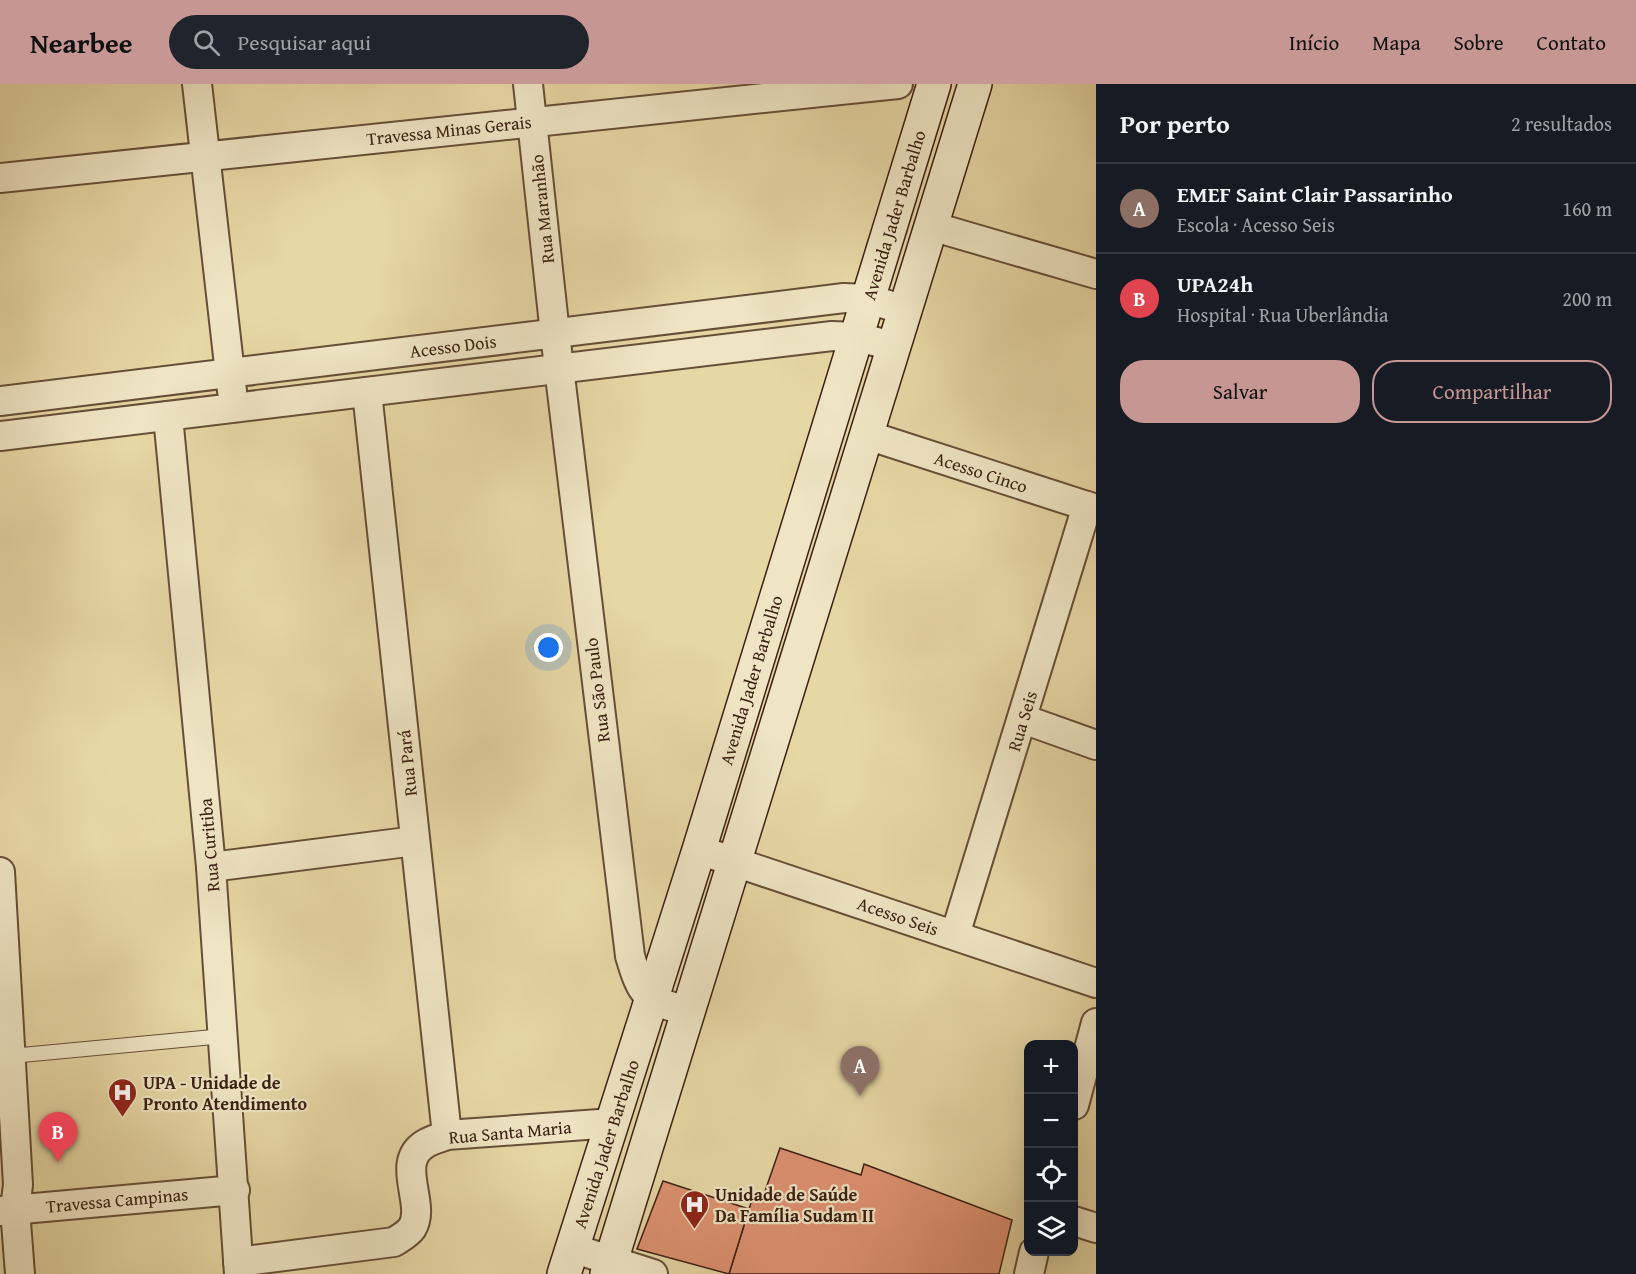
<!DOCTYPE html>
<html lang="pt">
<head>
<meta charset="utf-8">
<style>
  :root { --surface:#171b24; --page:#20242c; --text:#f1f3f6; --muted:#9ea1a6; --line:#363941; --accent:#c59692 }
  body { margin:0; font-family:"Gentium Book Plus",serif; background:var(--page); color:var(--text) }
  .controls { position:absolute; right:18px; bottom:18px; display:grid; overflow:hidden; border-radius:12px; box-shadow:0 6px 24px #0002 }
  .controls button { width:54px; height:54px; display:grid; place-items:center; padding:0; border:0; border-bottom:2px solid var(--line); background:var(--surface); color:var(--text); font:30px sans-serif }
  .you { position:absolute; left:549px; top:564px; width:21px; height:21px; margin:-15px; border:4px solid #fff; border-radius:50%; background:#1a73e8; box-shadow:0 0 0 9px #1a73e833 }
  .badge { display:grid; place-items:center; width:39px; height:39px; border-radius:50%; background:var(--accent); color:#fff; font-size:20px; font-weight:700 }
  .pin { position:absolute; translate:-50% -50px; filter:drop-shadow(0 2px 3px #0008) }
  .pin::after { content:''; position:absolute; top:32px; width:21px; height:18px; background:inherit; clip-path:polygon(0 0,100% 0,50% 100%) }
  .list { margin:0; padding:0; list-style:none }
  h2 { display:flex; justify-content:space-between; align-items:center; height:78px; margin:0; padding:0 24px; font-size:26px }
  h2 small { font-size:20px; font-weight:400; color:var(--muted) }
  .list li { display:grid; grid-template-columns:39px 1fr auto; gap:18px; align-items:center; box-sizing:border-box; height:90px; padding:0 24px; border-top:2px solid var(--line) }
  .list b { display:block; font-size:22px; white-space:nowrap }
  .list p { margin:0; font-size:20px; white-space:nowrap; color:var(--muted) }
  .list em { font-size:20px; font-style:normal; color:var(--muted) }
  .actions { display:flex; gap:12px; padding:18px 24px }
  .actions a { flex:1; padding:14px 0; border:2px solid var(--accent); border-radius:24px; text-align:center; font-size:21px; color:var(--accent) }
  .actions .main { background:var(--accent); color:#111 }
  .icon { flex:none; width:33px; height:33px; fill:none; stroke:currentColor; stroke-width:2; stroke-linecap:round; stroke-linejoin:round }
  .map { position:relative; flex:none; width:1096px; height:1190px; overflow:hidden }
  header { display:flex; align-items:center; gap:36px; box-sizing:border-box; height:84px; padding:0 30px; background:var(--accent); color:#111 }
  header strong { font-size:28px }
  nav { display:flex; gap:33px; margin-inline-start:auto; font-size:21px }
  .search { width:420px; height:54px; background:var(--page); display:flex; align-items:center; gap:15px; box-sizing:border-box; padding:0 21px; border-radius:33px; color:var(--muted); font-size:22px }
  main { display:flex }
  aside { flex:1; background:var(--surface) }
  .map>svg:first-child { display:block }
  .building { fill:#de9272; stroke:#3c2014; stroke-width:1.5 }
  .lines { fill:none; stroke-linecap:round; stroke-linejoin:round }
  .service-casing { stroke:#674e38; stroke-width:16 }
  .minor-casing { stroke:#674e38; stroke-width:32 }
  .secondary-casing { stroke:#3c2014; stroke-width:36 }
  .service { stroke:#efe5c4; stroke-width:14 }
  .minor { stroke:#efe5c4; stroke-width:28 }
  .secondary { stroke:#efe5c4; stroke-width:33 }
  .labels { text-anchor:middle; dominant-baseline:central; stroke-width:4.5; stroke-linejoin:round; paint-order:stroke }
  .street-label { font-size:18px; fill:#3c2014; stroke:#efe5c4 }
  .poi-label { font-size:18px; font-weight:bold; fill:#3c2014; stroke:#efe5c4; text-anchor:start }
</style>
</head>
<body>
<header>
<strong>Nearbee</strong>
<div class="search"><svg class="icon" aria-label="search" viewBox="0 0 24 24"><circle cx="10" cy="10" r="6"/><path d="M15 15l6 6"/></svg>Pesquisar aqui</div>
<nav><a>Início</a><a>Mapa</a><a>Sobre</a><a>Contato</a></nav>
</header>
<main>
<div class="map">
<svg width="1096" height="1190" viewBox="0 0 1096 1190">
  <rect width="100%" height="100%" fill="#e7d7a5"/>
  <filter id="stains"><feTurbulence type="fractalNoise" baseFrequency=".00333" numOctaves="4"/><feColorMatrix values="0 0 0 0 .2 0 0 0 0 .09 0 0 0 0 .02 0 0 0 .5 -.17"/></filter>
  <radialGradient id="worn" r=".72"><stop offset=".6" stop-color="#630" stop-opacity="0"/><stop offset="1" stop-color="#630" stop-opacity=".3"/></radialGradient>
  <g class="building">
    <path d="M780 1064 861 1091 864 1080 1012 1136 999 1190H729L754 1109 763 1113Z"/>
    <path d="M663 1097 749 1125 729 1190 637 1165Z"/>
  </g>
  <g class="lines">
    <defs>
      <path id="service" d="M11 972 224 952"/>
      <g id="minor">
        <path d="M197 0 232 307"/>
        <path d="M528 0 555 250 630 872C643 916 647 915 689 928"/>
        <path d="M0 94 898 0"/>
        <path d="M931 142 1096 190"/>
        <path d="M367 308 447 1051"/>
        <path d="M0 317 844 214 868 215 905 226"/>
        <path d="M168 332 211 783 239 1190"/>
        <path d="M867 351 1096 425"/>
        <path d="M0 352 832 252 856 253 894 262"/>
        <path d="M1023 635 1096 661"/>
        <path d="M699 766 1096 899"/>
        <path d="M211 783 415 757"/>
        <path d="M0 788 18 1101 15 1125 20 1190"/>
        <path d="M955 851 1087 422"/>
        <path d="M1074 1021 1096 939"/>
        <path d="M0 1127 235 1106"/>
        <path d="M1074 1137 1096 1144"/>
        <path d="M572 1164 653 1190"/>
        <path d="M238 1178 394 1158C400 1154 408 1150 412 1144 427 1120 394 1079 425 1060 431 1056 440 1054 447 1051L613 1039"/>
        <path d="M1029 1190 1034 1168"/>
      </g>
      <g id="secondary">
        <path d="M564 1190 699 766 934 0"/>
        <path d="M607 1190 975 0"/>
      </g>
    </defs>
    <use href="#service" class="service-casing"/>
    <use href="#minor" class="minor-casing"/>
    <use href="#secondary" class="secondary-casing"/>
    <use href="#service" class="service"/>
    <use href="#minor" class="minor"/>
    <use href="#secondary" class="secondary"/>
  </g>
  <defs>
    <symbol id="hospital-pin" viewBox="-11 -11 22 30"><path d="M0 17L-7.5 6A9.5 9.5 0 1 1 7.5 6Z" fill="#8f2418" stroke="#efe5c4"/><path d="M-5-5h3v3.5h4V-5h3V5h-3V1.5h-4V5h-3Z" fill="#fff"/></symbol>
  </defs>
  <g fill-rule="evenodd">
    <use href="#hospital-pin" x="106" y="992" width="33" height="45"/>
    <use href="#hospital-pin" x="678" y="1104" width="33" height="45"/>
  </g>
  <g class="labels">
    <g class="street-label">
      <text transform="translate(449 46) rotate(-6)">Travessa Minas Gerais</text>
      <text transform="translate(542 125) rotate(-96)">Rua Maranhão</text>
      <text transform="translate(894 131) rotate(-73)">Avenida Jader Barbalho</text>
      <text transform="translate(453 262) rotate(-7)">Acesso Dois</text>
      <text transform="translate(981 388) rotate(18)">Acesso Cinco</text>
      <text transform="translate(751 596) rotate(-73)">Avenida Jader Barbalho</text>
      <text transform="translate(597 606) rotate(-97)">Rua São Paulo</text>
      <text transform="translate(1022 637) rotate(-73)">Rua Seis</text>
      <text transform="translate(407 679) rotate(-96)">Rua Pará</text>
      <text transform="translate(209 761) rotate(-95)">Rua Curitiba</text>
      <text transform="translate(898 832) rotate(19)">Acesso Seis</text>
      <text transform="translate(510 1048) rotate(-5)">Rua Santa Maria</text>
      <text transform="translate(606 1060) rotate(-72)">Avenida Jader Barbalho</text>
      <text transform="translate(117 1116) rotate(-5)">Travessa Campinas</text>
    </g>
    <g class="poi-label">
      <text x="143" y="998">UPA - Unidade de<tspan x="143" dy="21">Pronto Atendimento</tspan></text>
      <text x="715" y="1110">Unidade de Saúde<tspan x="715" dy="21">Da Família Sudam II</tspan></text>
    </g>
  </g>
  <rect width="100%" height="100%" filter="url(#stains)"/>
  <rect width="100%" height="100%" fill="url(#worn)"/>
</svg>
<div class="controls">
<button>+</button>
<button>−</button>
<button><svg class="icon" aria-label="locate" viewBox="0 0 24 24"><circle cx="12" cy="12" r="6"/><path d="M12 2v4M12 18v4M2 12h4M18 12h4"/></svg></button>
<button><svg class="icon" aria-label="layers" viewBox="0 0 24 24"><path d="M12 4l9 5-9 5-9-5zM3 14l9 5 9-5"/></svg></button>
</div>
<div class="you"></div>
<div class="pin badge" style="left:860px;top:1012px;background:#8d6e63">A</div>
<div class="pin badge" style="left:58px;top:1078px;background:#e0444e">B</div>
</div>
<aside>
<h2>Por perto<small>2 resultados</small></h2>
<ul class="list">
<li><span class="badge" style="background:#8d6e63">A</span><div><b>EMEF Saint Clair Passarinho</b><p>Escola · Acesso Seis</p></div><em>160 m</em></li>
<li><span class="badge" style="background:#e0444e">B</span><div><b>UPA24h</b><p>Hospital · Rua Uberlândia</p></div><em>200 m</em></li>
</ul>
<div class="actions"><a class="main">Salvar</a><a>Compartilhar</a></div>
</aside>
</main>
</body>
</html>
